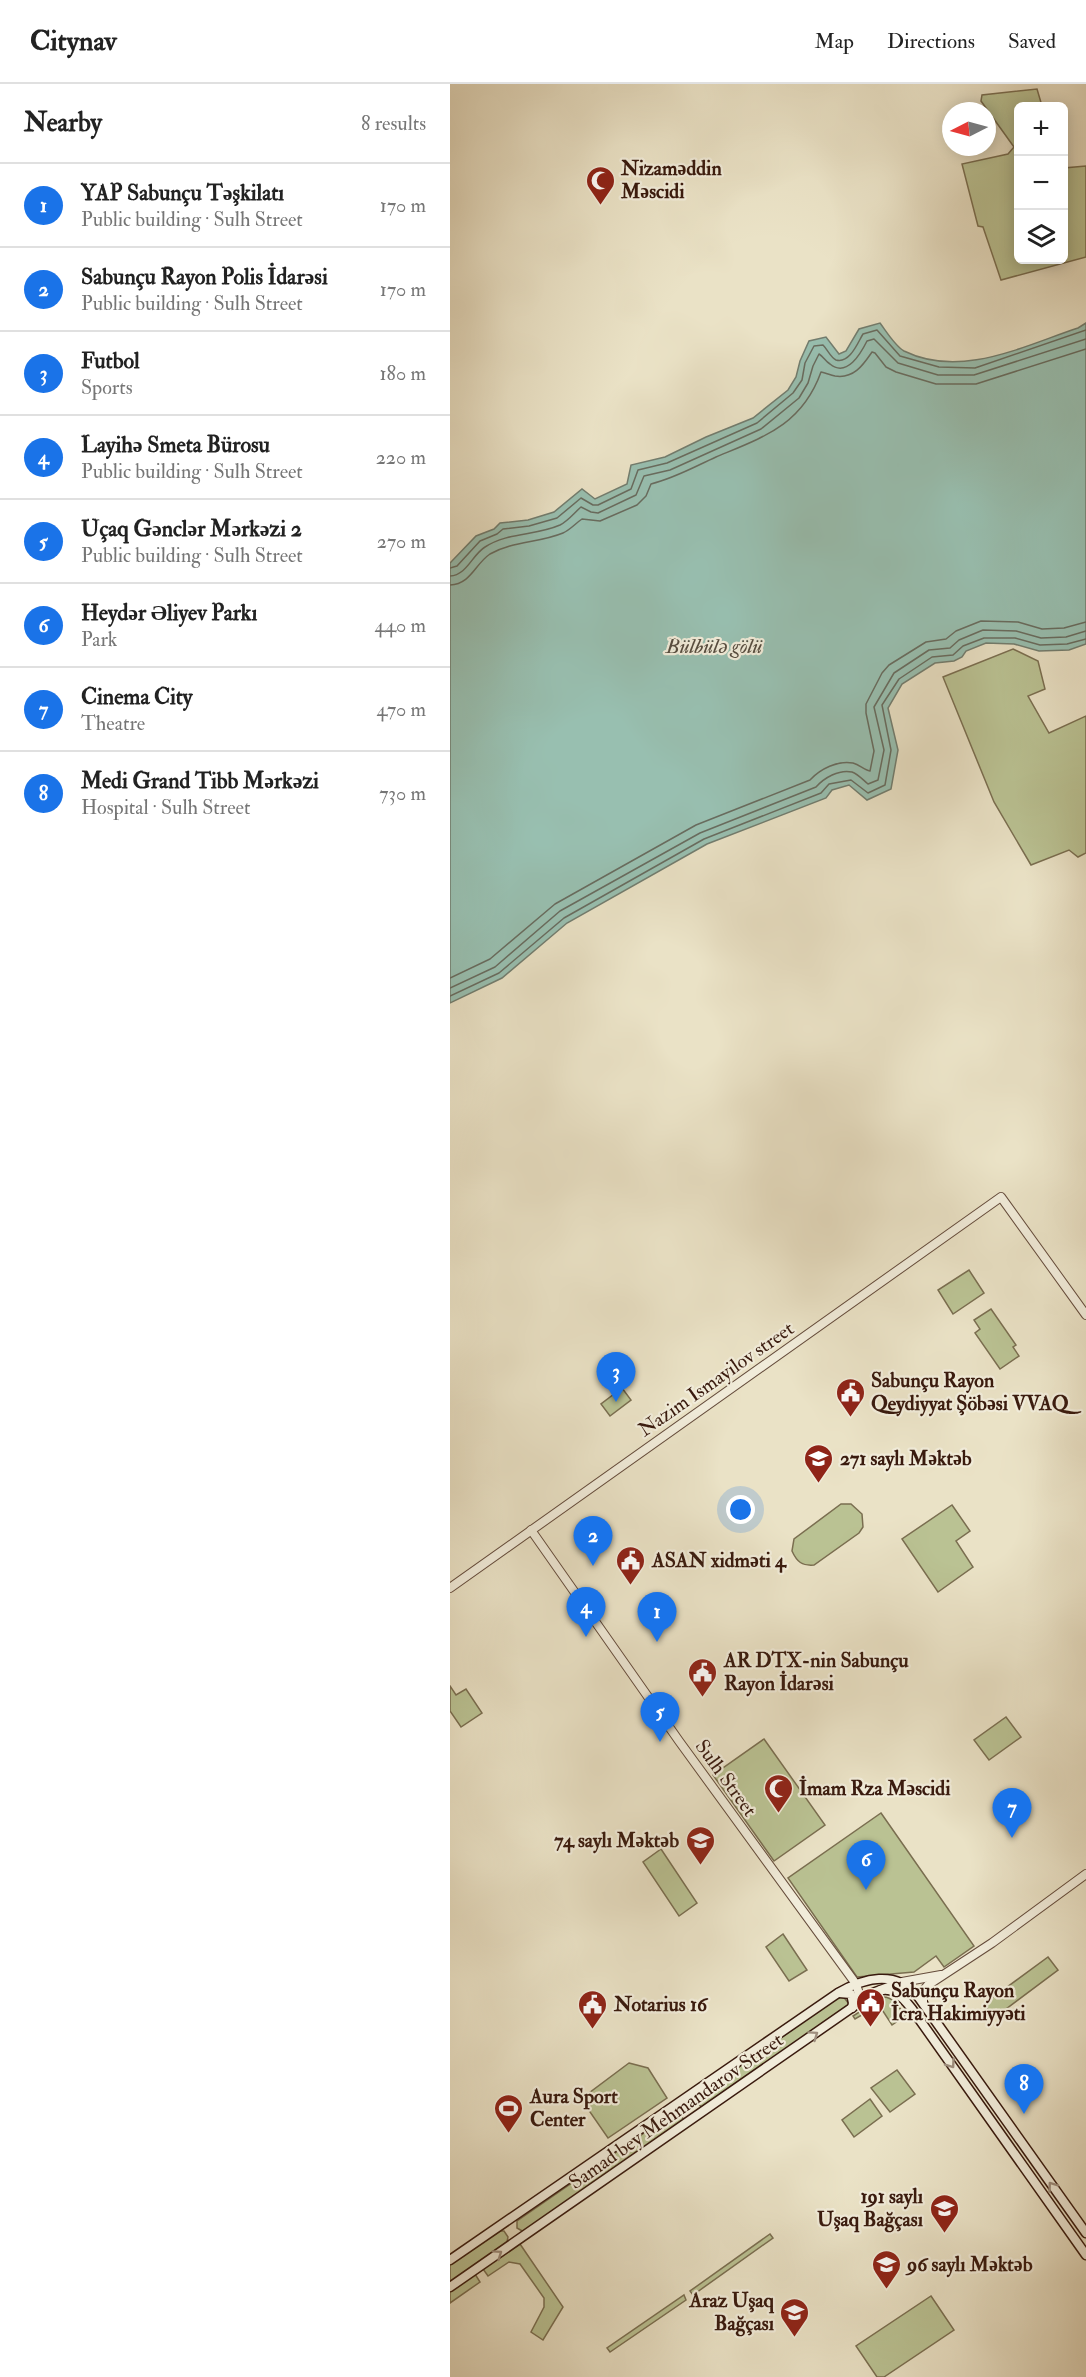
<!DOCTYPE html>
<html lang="en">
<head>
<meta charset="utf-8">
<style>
  :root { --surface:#fff; --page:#f2f2f2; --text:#222; --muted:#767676; --line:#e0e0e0; --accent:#1a73e8 }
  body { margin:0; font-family:"IM FELL Double Pica",serif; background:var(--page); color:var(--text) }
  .controls { position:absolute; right:18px; top:18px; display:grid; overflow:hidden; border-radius:9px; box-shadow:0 3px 15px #0003 }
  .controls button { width:54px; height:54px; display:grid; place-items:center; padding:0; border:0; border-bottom:2px solid var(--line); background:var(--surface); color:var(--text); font:30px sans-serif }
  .compass { position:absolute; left:492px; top:18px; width:54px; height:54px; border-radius:50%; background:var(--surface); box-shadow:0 3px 15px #0003; rotate:264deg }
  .you { position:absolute; left:291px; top:1426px; width:21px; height:21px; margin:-15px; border:4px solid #fff; border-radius:50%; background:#1a73e8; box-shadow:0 0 0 9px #1a73e833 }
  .badge { display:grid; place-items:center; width:39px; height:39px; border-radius:50%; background:var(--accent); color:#fff; font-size:20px; font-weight:700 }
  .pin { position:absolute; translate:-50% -50px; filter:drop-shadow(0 2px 3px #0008) }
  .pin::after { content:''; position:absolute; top:32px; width:21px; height:18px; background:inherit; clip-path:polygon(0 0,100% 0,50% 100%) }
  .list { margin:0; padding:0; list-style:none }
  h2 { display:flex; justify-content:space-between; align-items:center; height:78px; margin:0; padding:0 24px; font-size:26px }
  h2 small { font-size:20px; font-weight:400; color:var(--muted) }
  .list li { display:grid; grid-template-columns:39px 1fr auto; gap:18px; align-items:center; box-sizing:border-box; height:84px; padding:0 24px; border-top:2px solid var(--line) }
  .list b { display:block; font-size:22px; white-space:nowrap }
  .list p { margin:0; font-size:20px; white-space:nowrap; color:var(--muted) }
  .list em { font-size:20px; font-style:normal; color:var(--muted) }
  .icon { flex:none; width:33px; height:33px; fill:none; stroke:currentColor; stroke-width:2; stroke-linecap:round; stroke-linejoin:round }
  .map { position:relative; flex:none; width:636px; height:2293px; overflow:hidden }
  header { display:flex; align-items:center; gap:36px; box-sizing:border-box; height:84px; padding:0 30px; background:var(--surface); border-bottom:2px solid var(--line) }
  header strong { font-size:28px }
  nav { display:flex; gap:33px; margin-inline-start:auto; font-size:21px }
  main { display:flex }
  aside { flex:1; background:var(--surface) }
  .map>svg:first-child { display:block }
  .green { fill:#bac293; stroke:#7a6e50; stroke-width:1.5 }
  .water { fill:#98bfb0; stroke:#727d6f; stroke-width:1.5 }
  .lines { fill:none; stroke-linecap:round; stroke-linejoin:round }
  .shore { stroke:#686c5f; stroke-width:1.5 }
  .tertiary-casing { stroke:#654c3c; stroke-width:10 }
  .secondary-casing { stroke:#391a0e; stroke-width:11 }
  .tertiary { stroke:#f1ecda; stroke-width:8 }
  .secondary { stroke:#f1ecda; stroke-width:8 }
  .oneway { stroke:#9e8e7e }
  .labels { text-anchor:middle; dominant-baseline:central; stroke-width:4.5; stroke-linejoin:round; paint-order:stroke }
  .poi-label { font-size:20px; font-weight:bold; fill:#391a0e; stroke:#f1ecda; text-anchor:start }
  .street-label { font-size:20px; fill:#391a0e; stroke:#f1ecda }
  .water-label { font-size:21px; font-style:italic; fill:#564c3f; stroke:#f1ecda }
</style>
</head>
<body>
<header>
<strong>Citynav</strong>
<nav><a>Map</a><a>Directions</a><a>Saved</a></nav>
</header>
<main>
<aside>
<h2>Nearby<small>8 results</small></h2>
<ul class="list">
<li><span class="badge">1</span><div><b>YAP Sabunçu Təşkilatı</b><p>Public building · Sulh Street</p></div><em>170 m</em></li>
<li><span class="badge">2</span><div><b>Sabunçu Rayon Polis İdarəsi</b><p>Public building · Sulh Street</p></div><em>170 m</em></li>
<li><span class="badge">3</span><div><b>Futbol</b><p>Sports</p></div><em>180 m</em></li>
<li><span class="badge">4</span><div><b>Layihə Smeta Bürosu</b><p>Public building · Sulh Street</p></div><em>220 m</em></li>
<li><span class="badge">5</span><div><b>Uçaq Gənclər Mərkəzi 2</b><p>Public building · Sulh Street</p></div><em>270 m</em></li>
<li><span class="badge">6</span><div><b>Heydər Əliyev Parkı</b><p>Park</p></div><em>440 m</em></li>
<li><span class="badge">7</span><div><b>Cinema City</b><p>Theatre</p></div><em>470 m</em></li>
<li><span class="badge">8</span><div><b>Medi Grand Tibb Mərkəzi</b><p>Hospital · Sulh Street</p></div><em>730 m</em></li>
</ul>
</aside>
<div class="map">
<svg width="636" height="2293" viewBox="0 0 636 2293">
  <rect width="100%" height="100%" fill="#eae2c6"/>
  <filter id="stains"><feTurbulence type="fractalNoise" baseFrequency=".00333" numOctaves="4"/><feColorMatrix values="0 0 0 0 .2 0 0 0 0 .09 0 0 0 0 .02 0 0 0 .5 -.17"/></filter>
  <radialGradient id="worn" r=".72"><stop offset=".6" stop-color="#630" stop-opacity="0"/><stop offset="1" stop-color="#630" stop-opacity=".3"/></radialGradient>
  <g class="green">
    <path d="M587 5 592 22H568V176H614V84L636 82V173L551 196 533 143 528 142 512 80 558 70 564 63 531 17 532 11Z"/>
    <path d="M563 565 588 577 595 605 578 612 599 649 636 632V769L628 773 619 766 581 781 544 718 493 593Z"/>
    <path d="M519 1186 534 1209 503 1230 488 1206Z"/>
    <path d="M541 1225 566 1261 563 1263 569 1272 550 1285 525 1249 530 1245 524 1236Z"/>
    <path d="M172 1304 181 1316 160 1332 151 1320Z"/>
    <path d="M391 1420H401L412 1430 413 1443 409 1449 364 1481C352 1482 347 1478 342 1467L344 1455Z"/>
    <path d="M502 1421 520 1447 506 1457 523 1483 488 1508 452 1455Z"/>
    <path d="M0 1602 6 1611 16 1605 32 1629 11 1643 0 1627Z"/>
    <path d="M556 1633 571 1653 539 1676 524 1656Z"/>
    <path d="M314 1655 375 1741 324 1777 263 1691Z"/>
    <path d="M431 1729 524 1862 494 1883 486 1872 464 1888 407 1893 338 1794Z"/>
    <path d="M211 1765 247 1819 229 1832 193 1778Z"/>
    <path d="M333 1850 357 1886 339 1897 316 1863Z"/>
    <path d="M598 1873 608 1886 544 1934 534 1920Z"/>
    <path d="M392 1911 399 1920 253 2024 248 2020 246 2013Z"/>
    <path d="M433 1913C444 1913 449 1923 455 1932L442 1941 429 1921 405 1935 403 1932Z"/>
    <path d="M179 1979 198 1984 217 2014 158 2054 131 2015Z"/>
    <path d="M447 1986 465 2010 440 2028 421 2004Z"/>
    <path d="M420 2015 432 2032 404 2053 392 2036Z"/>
    <path d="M226 2027 232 2030 233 2037 74 2148 67 2144V2137Z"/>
    <path d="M50 2147H54L58 2153 57 2158 0 2198V2181Z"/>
    <path d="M320 2150 323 2154 243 2211 240 2207Z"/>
    <path d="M70 2160 113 2223 93 2256 81 2248 94 2223V2214L70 2180 59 2178 38 2192 33 2185Z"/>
    <path d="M25 2190 30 2198 0 2219V2208Z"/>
    <path d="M234 2211 236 2216 160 2268 157 2264Z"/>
    <path d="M481 2212 504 2246 434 2293H427L406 2262Z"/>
  </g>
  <path class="water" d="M430 239C436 247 445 262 454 267 511 295 573 262 628 244L636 239V560L619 566 589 567 564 560 536 559 516 567 512 573 504 577 485 579 452 600 438 624 448 666 441 705 417 716 399 701 382 706 376 714 257 760 117 839 52 894 0 919V479L26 452 44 445 50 439 78 436 104 428 132 405 145 415 177 400 181 381 215 373 256 353 303 334 338 306 346 293 350 277 359 257 376 253 389 270 396 267 409 245Z"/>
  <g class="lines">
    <g class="shore">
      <path d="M0 484 7 482 30 457 47 450 53 445 79 442 107 434 131 414 143 421H148L181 405 188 386 217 379 307 339 343 309 352 296 355 279 364 262 373 261C377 265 381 274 386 276 400 280 408 258 413 250L427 246 450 272 489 283 525 284 636 246"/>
      <path d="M0 492C17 491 22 471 35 463 58 448 85 452 110 441 118 437 124 429 131 423L141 428 148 429 186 411 194 392 220 386 311 345 349 314 358 299 363 282 369 270C374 273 375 277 380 280 397 294 411 269 417 257L424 255 448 279 488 291H524L636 255"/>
      <path d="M0 501C21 500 25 480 40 470 63 457 89 459 113 449 120 446 126 439 132 435L150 437 187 421 196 412 201 400C225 394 244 383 266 373 314 353 352 341 371 288 376 289 380 291 385 292 404 295 413 281 422 268L425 269 436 283 446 288 486 300H526L636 265"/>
      <path d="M0 894 40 875 105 820 246 741 360 696C370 685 388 676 403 679 410 681 414 686 420 687L424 667 416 629V620L432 589 439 581 476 558 496 555 506 547 531 537 568 538 592 545 614 544 636 538"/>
      <path d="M0 904 45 883 110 827 250 749 366 703C374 694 389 685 402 688 408 690 413 696 418 700L428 696 434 666 424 623 444 589 479 566 500 564 509 556 533 546 566 547 591 554 616 553 636 547"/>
      <path d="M0 912 49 889 114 834 254 755 371 709 379 700 401 696 418 709 435 701 441 666 432 621 449 595 482 573 503 571 513 562 534 554H565L590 561 617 560 636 555"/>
    </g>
    <defs>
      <g id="tertiary">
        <path d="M81 1446 229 1657 406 1900 409 1910 404 1921"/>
        <path d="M0 1504 551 1113 636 1231"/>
        <path d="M430 1906 452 1898 491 1891"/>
        <path d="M473 1918V1907L478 1901 542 1859 636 1790"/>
      </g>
      <g id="secondary">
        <path d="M389 1909 401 1910 403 1919 402 1924"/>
        <path d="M0 2176 388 1909C414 1894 445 1886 467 1911L636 2149"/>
        <path d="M0 2203 423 1909C441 1900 451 1911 462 1925L636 2171"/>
      </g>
    </defs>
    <use href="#tertiary" class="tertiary-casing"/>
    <use href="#secondary" class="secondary-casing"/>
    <use href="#tertiary" class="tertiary"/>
    <use href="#secondary" class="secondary"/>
  </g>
  <defs><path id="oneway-chevron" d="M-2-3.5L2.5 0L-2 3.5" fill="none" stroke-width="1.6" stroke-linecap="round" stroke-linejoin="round" transform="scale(1.5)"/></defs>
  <g class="oneway">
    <use href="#oneway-chevron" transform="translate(364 1951) rotate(-35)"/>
    <use href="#oneway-chevron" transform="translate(501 1980) rotate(55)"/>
    <use href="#oneway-chevron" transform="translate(602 2102) rotate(-126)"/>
    <use href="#oneway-chevron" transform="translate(48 2170) rotate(-35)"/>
  </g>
  <defs>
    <symbol id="mosque-pin" viewBox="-11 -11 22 30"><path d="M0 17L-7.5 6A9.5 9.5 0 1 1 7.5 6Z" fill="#8f2418" stroke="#f1ecda"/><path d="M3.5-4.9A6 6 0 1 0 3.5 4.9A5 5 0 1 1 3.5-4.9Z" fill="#fff"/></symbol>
    <symbol id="civic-pin" viewBox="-11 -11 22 30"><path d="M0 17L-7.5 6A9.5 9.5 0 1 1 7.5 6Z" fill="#8f2418" stroke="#f1ecda"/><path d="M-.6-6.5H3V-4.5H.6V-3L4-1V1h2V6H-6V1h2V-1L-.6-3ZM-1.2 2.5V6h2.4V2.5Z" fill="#fff"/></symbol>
    <symbol id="school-pin" viewBox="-11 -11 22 30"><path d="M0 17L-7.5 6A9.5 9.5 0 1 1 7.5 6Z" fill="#8f2418" stroke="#f1ecda"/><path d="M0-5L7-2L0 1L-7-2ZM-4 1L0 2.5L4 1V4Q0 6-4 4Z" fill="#fff"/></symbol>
    <symbol id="stadium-pin" viewBox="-11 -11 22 30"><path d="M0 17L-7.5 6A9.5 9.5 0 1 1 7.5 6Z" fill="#8f2418" stroke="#f1ecda"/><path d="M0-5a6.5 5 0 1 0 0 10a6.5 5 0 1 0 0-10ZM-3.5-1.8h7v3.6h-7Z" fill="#fff"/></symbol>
  </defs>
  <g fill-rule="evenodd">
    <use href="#mosque-pin" x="134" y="80" width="33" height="45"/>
    <use href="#civic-pin" x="384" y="1292" width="33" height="45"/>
    <use href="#school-pin" x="352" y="1358" width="33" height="45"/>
    <use href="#civic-pin" x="164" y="1460" width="33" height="45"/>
    <use href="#civic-pin" x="236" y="1572" width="33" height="45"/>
    <use href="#mosque-pin" x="312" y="1688" width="33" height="45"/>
    <use href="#school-pin" x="234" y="1740" width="33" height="45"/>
    <use href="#civic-pin" x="404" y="1902" width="33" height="45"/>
    <use href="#civic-pin" x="126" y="1904" width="33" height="45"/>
    <use href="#stadium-pin" x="42" y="2008" width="33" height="45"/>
    <use href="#school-pin" x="478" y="2108" width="33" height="45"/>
    <use href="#school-pin" x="420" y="2164" width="33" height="45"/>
    <use href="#school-pin" x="328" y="2212" width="33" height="45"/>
  </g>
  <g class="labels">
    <g class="poi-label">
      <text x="171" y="84">Nizaməddin<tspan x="171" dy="23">Məscidi</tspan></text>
      <text x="421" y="1296">Sabunçu Rayon<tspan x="421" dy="23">Qeydiyyat Şöbəsi VVAQ</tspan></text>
      <text x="390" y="1374">271 saylı Məktəb</text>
      <text x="202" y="1476">ASAN xidməti 4</text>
      <text x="274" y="1576">AR DTX-nin Sabunçu<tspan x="274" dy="23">Rayon İdarəsi</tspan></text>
      <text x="349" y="1704">İmam Rza Məscidi</text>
      <text x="229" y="1756" text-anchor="end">74 saylı Məktəb</text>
      <text x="441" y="1906">Sabunçu Rayon<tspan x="441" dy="23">İcra Hakimiyyəti</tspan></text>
      <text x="164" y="1920">Notarius 16</text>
      <text x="80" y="2012">Aura Sport<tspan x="80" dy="23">Center</tspan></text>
      <text x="473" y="2112" text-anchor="end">191 saylı<tspan x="473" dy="23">Uşaq Bağçası</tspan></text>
      <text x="457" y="2180">96 saylı Məktəb</text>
      <text x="324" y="2216" text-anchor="end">Araz Uşaq<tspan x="324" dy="23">Bağçası</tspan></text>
    </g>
    <g class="street-label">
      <text transform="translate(266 1295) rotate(-35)">Nazim Ismayilov street</text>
      <text transform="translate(276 1694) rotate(54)">Sulh Street</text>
      <text transform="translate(226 2027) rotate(-35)">Samad bey Mehmandarov Street</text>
    </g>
    <g class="water-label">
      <text x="264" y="562">Bülbülə gölü</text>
    </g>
  </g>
  <rect width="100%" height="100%" filter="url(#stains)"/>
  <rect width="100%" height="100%" fill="url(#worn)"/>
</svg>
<div class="controls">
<button>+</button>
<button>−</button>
<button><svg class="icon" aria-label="layers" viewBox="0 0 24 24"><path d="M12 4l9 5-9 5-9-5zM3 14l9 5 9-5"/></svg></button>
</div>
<svg class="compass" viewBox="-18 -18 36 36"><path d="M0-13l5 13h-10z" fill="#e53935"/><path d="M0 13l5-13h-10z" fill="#767676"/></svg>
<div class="you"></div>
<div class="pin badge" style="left:207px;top:1558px">1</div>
<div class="pin badge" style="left:143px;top:1482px">2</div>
<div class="pin badge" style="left:166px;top:1318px">3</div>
<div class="pin badge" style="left:136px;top:1553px">4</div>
<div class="pin badge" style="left:210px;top:1658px">5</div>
<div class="pin badge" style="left:416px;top:1806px">6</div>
<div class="pin badge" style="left:562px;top:1754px">7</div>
<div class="pin badge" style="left:574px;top:2030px">8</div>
</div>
</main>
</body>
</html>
